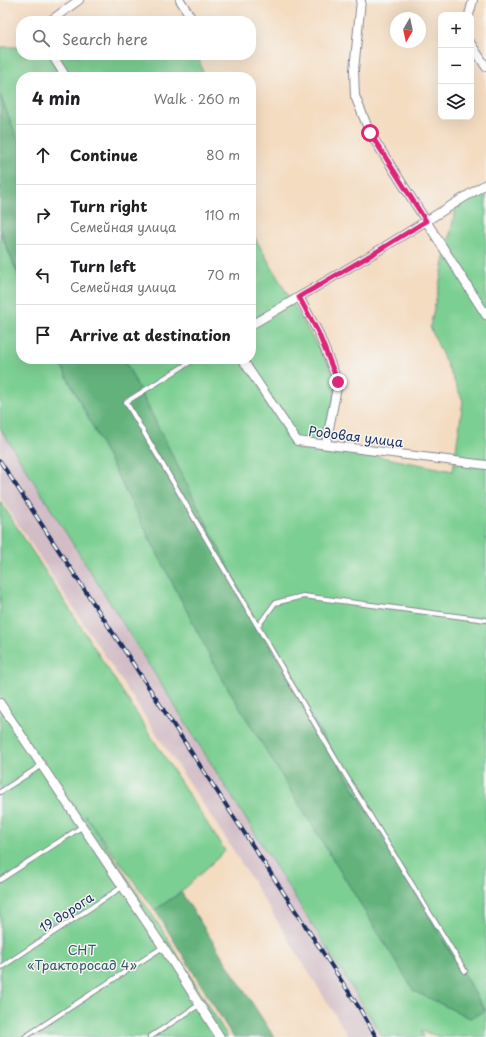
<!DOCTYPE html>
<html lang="en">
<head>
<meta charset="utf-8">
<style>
  :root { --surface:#fff; --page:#f2f2f2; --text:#202124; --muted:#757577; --line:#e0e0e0 }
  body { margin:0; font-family:"Playpen Sans",sans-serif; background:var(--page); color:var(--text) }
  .controls { position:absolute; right:12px; top:12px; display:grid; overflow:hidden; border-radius:8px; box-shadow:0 4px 16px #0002 }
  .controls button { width:36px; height:36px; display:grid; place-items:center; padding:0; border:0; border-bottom:1px solid var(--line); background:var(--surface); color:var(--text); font:20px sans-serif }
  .compass { position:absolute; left:390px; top:12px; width:36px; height:36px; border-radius:50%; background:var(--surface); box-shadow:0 4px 16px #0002; rotate:189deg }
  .stop { position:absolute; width:12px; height:12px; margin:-9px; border:3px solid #db2777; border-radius:50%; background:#fff }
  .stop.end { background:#db2777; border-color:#fff; box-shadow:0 1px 4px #0008 }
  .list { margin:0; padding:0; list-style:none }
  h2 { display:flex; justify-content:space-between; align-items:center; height:52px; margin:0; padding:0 16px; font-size:17px }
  h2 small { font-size:13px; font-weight:400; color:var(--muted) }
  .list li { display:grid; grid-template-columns:26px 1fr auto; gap:12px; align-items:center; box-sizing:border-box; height:60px; padding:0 16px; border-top:1px solid var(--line) }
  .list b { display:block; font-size:15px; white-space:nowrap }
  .list p { margin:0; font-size:13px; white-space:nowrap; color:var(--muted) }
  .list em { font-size:13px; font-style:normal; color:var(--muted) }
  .icon { flex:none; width:22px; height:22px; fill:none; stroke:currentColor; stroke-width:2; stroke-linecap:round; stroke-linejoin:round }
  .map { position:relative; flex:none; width:486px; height:1037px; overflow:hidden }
  .search { position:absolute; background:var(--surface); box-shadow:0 4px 16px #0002; left:16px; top:16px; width:240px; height:44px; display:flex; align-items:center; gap:10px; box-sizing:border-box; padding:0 14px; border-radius:16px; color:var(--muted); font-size:15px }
  .panel { position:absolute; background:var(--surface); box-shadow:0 4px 16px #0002; left:16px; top:72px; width:240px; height:292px; border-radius:16px }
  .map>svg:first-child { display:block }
  .industrial { fill:#d2bdc6 }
  .green { fill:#7bcf92; stroke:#4b7f78 }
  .forest { fill:#64b27c; stroke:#40706d }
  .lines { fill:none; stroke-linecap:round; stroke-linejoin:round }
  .service-casing { stroke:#888690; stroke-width:6 }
  .minor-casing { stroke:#888690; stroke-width:10 }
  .service { stroke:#fff; stroke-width:4 }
  .minor { stroke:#fff; stroke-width:8 }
  .rail-casing { stroke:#1b2f5e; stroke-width:4 }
  .rail { stroke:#f6f6f2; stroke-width:2.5; stroke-dasharray:8; stroke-linecap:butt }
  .route { stroke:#db2777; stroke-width:5 }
  .labels { text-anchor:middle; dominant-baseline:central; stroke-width:3; stroke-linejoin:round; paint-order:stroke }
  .street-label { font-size:13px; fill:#1b2f5e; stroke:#f6f6f2 }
  .park-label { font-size:13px; fill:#33576b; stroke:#f6f6f2 }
</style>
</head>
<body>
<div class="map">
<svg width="486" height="1037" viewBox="0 0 486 1037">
  <rect width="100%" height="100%" fill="#f6f6f2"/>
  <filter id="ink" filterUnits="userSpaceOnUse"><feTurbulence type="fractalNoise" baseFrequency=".025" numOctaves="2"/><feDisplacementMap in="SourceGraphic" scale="8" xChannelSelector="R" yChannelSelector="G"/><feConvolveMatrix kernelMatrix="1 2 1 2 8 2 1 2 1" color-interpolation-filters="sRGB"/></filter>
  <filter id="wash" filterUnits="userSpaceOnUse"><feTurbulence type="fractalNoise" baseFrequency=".012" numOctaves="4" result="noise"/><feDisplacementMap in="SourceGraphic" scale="16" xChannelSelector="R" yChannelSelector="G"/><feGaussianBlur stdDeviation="0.9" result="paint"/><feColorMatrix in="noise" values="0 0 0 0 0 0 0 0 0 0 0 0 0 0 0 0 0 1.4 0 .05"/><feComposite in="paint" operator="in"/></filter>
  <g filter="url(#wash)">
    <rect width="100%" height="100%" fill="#f4dcc1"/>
    <path class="industrial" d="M0 428 383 1037H349L230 845 0 497Z"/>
    <g class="green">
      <path d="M0 47H21V55H198L204 77H21V147L0 95Z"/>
      <path d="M486 189V1037H441L421 1031 424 1037H383L0 428V232L21 282V359H58L218 672 414 991 470 1018 485 1010 258 626 124 359H251V231L338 382 325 446 453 471 463 401 430 327 456 207Z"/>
      <path d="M0 501 225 851 181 892 155 910 85 815 161 928 228 1037H0Z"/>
    </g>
    <g class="forest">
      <path d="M0 95 21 147V281L0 229Z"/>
      <path d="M58 359H124L258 626 485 1011 470 1018 414 991 218 672Z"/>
      <path d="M181 892 274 1037H233L155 910Z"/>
    </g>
  </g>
  <g filter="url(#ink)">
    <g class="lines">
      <defs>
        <g id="service">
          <path d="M195 359 126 402 335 758 465 971"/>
          <path d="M258 626 275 603 303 596 486 620"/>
          <path d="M0 792 42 765"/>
          <path d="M0 880 83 826"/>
          <path d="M0 968 122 887"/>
          <path d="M25 1037 163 947"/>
          <path d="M150 1037 199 1005"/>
        </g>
        <g id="minor">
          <path d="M180 0 190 16"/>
          <path d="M361 0 354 70 355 96 370 133 486 315"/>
          <path d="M469 15 473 0"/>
          <path d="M50 21 79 0"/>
          <path d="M471 44 486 67"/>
          <path d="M52 55 66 77"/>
          <path d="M251 325 299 297"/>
          <path d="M242 359 297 441 486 465"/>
          <path d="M326 444 338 382 318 332 299 297 376 252 486 184"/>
          <path d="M0 703 163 947 220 1037"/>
        </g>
      </defs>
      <use href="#service" class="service-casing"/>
      <use href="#minor" class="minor-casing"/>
      <use href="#service" class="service"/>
      <use href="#minor" class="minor"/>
      <defs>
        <path id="rail" d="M0 461 360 1009 376 1037"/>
      </defs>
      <use href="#rail" class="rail-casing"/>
      <use href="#rail" class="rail"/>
    </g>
  </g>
  <g class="lines" filter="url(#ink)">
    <path class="route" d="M338 382 318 332 299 297 376 252 426 221 370 133"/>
  </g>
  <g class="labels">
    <g class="street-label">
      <text transform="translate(356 436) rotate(7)">Родовая улица</text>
      <text transform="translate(66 912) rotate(-33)">19 дорога</text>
    </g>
    <g class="park-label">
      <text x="82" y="949">СНТ<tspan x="82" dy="15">«Тракторосад 4»</tspan></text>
    </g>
  </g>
</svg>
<div class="controls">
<button>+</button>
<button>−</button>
<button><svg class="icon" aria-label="layers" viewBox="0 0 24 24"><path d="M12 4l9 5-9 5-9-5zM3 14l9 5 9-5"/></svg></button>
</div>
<svg class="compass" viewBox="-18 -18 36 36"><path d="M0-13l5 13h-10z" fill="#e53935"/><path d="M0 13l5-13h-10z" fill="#757577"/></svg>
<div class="stop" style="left:370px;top:133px"></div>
<div class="stop end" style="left:338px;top:382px"></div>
<div class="search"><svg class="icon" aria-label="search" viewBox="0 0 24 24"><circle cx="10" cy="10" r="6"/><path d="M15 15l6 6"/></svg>Search here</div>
<section class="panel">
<h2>4 min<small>Walk · 260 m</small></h2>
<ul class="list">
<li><svg class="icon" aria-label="ahead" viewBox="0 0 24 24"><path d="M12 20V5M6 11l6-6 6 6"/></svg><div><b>Continue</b></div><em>80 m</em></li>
<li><svg class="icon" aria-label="right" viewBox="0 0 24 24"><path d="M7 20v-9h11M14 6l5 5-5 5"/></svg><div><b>Turn right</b><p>Семейная улица</p></div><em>110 m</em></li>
<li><svg class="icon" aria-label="left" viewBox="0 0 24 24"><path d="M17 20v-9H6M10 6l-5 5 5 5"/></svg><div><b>Turn left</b><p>Семейная улица</p></div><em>70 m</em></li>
<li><svg class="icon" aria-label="arrive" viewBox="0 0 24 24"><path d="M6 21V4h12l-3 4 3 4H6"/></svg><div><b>Arrive at destination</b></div></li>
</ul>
</section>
</div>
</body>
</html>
